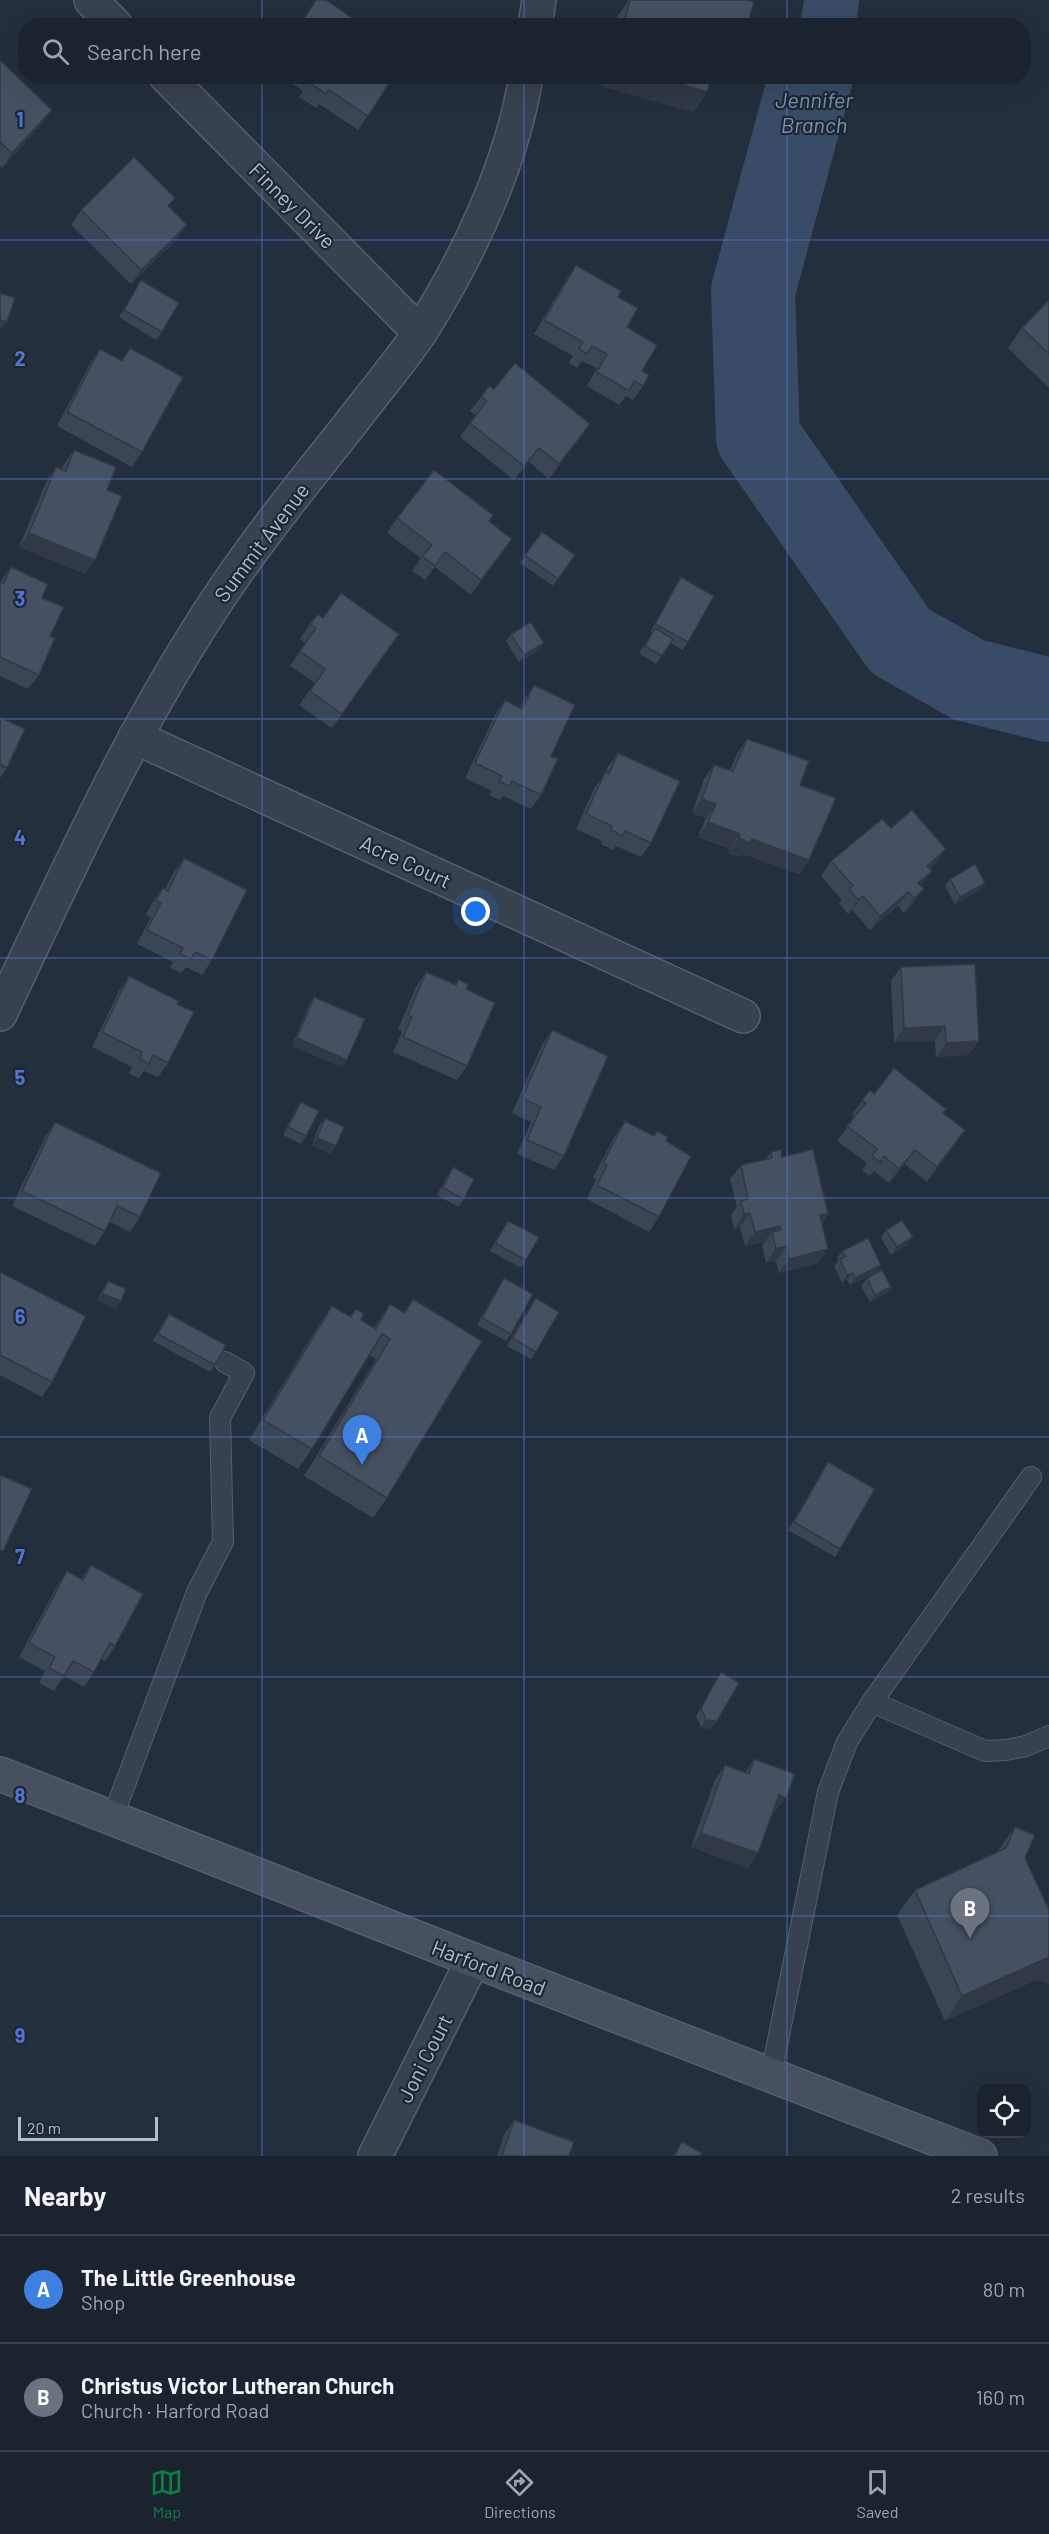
<!DOCTYPE html>
<html lang="en">
<head>
<meta charset="utf-8">
<style>
  :root { --surface:#1b232e; --page:#282f3a; --text:#f1f3f6; --muted:#a0a4aa; --line:#39404a; --accent:#0b8043 }
  body { margin:0; font-family:Barlow,sans-serif; background:var(--page); color:var(--text) }
  .controls { position:absolute; right:18px; bottom:18px; display:grid; overflow:hidden; border-radius:12px; box-shadow:0 6px 24px #0002 }
  .controls button { width:54px; height:54px; display:grid; place-items:center; padding:0; border:0; border-bottom:2px solid var(--line); background:var(--surface); color:var(--text); font:30px sans-serif }
  .scale { position:absolute; left:18px; bottom:15px; width:140px; box-sizing:border-box; padding-left:6px; border:3px solid #b4bcc9; border-top:0; font-size:16px; line-height:21px; white-space:nowrap; color:#b4bcc9; -webkit-text-stroke:4px #1d2633; paint-order:stroke }
  .you { position:absolute; left:476px; top:912px; width:21px; height:21px; margin:-15px; border:4px solid #fff; border-radius:50%; background:#1a73e8; box-shadow:0 0 0 9px #1a73e833 }
  .badge { display:grid; place-items:center; width:39px; height:39px; border-radius:50%; background:var(--accent); color:#fff; font-size:20px; font-weight:700 }
  .pin { position:absolute; translate:-50% -50px; filter:drop-shadow(0 2px 3px #0008) }
  .pin::after { content:''; position:absolute; top:32px; width:21px; height:18px; background:inherit; clip-path:polygon(0 0,100% 0,50% 100%) }
  .list { margin:0; padding:0; list-style:none }
  h2 { display:flex; justify-content:space-between; align-items:center; height:78px; margin:0; padding:0 24px; font-size:26px }
  h2 small { font-size:20px; font-weight:400; color:var(--muted) }
  .list li { display:grid; grid-template-columns:39px 1fr auto; gap:18px; align-items:center; box-sizing:border-box; height:108px; padding:0 24px; border-top:2px solid var(--line) }
  .list b { display:block; font-size:22px; white-space:nowrap }
  .list p { margin:0; font-size:20px; white-space:nowrap; color:var(--muted) }
  .list em { font-size:20px; font-style:normal; color:var(--muted) }
  .icon { flex:none; width:33px; height:33px; fill:none; stroke:currentColor; stroke-width:2; stroke-linecap:round; stroke-linejoin:round }
  .map { position:relative; flex:none; width:1049px; height:2156px; overflow:hidden }
  .search { position:absolute; background:var(--surface); box-shadow:0 6px 24px #0002; left:18px; right:18px; top:18px; height:66px; display:flex; align-items:center; gap:15px; box-sizing:border-box; padding:0 21px; border-radius:24px; color:var(--muted); font-size:22px }
  .sheet { height:294px; background:var(--surface) }
  nav { display:flex; justify-content:space-around; align-items:center; box-sizing:border-box; height:84px; border-top:2px solid var(--line); background:var(--surface); font-size:16px; color:var(--muted) }
  nav a { display:grid; justify-items:center; gap:3px }
  nav .on { color:var(--accent) }
  .map>svg:first-child { display:block }
  .water { fill:#394c67 }
  .lines { fill:none; stroke-linecap:round; stroke-linejoin:round }
  .river { stroke:#394c67; stroke-width:84 }
  .service-casing { stroke:#565f6c; stroke-width:22 }
  .minor-casing { stroke:#565f6c; stroke-width:36 }
  .secondary-casing { stroke:#565f6c; stroke-width:36 }
  .service { stroke:#38414e; stroke-width:20 }
  .minor { stroke:#38414e; stroke-width:33 }
  .secondary { stroke:#465061; stroke-width:33 }
  .wall { fill:#3b4654 }
  .shaded-wall { fill:#303945 }
  .building { fill:#455162; stroke:#303945; stroke-width:1.5 }
  .grid { fill:none; stroke:#5274d3; stroke-width:1.5; stroke-opacity:0.55 }
  .labels { text-anchor:middle; dominant-baseline:central; stroke-width:4.5; stroke-linejoin:round; paint-order:stroke }
  .street-label { font-size:21px; fill:#b4bcc9; stroke:#1d2633 }
  .water-label { font-size:22px; font-style:italic; fill:#7c92b1; stroke:#1d2633 }
  .grid-label { font-size:20px; text-anchor:middle; font-weight:bold; fill:#5274d3; stroke:#1d2633; stroke-width:4.5; stroke-linejoin:round; paint-order:stroke }
</style>
</head>
<body>
<div class="map">
<svg width="1049" height="2156" viewBox="0 0 1049 2156">
  <rect width="100%" height="100%" fill="#242f3e"/>
  <g class="water">
    <path d="M804 0H859L856 25H800Z"/>
    <path d="M793 77H849L845 105 797 267 768 318 746 341 727 353C722 313 746 275 756 238 770 185 784 130 793 77Z"/>
  </g>
  <g class="lines">
    <path class="river" d="M811 76 753 291 758 437 900 641 969 680 1049 700"/>
    <defs>
      <g id="service">
        <path d="M872 1702 985 1751 1006 1750 1026 1746 1049 1736"/>
        <path d="M112 1819 197 1592 223 1542 220 1418 244 1373 225 1362"/>
        <path d="M771 2075 828 1792 847 1742 872 1702 1031 1477"/>
      </g>
      <g id="minor">
        <path d="M91 0 116 26"/>
        <path d="M535 26 539 0"/>
        <path d="M166 76 420 333"/>
        <path d="M135 737 743 1016"/>
        <path d="M0 1014C69 868 135 721 226 587 270 522 321 462 368 401 386 378 405 355 421 331 468 257 512 164 526 76"/>
        <path d="M375 2156 473 1960"/>
      </g>
      <path id="secondary" d="M0 1774 473 1960 980 2156"/>
    </defs>
    <use href="#service" class="service-casing"/>
    <use href="#minor" class="minor-casing"/>
    <use href="#secondary" class="secondary-casing"/>
    <use href="#service" class="service"/>
    <use href="#minor" class="minor"/>
    <use href="#secondary" class="secondary"/>
  </g>
  <g class="wall">
    <path d="M628 0H746L747 26H614L617 17 627 3Z"/>
    <path d="M0 60 42 124 2 168 0 166Z"/>
    <path d="M281 76H394L358 130 319 104 316 108 299 97 303 91Z"/>
    <path d="M600 76H712L707 92 693 112 598 85Z"/>
    <path d="M169 207 177 239 131 284 71 225 81 210Z"/>
    <path d="M576 265 618 297 627 327 642 371 643 386 633 400 626 396 619 405 587 386 597 368 582 361 577 368 569 363 573 356 534 334 566 280Z"/>
    <path d="M141 280 162 332 156 340 119 317Z"/>
    <path d="M1049 300V388L1008 348 1022 328Z"/>
    <path d="M130 348 142 452 132 467 57 426 90 364 100 349 121 361Z"/>
    <path d="M494 389 590 424 549 479 529 462 514 480 460 437 476 415 470 411 481 397Z"/>
    <path d="M74 450 107 490 95 560 85 574 19 547 46 482 56 467 62 469 64 464Z"/>
    <path d="M493 515 489 521 512 539 471 595 435 567 425 580 412 571 421 558 387 533 397 518Z"/>
    <path d="M542 532 575 555 553 586 520 563Z"/>
    <path d="M11 567 42 598 50 636 39 675 28 689 0 676V582Z"/>
    <path d="M681 577 688 642 683 650 670 643 656 664 639 653 652 633 650 632 676 585Z"/>
    <path d="M323 618 399 634 332 728 299 705 315 683 290 666 306 643 300 639 310 624Z"/>
    <path d="M511 634 544 643 539 650 519 662 506 641Z"/>
    <path d="M534 685 551 756 541 795 531 809 503 796 500 800 489 795 492 791 465 778 495 715 505 700 520 708 524 700Z"/>
    <path d="M0 717 7 768 0 778Z"/>
    <path d="M747 739 800 785 809 860 799 874 743 854 740 857 728 853 730 849 698 837 706 818 692 813 704 779 714 765 730 770 737 754Z"/>
    <path d="M618 753 651 843 641 857 616 846 613 850 601 844 602 841 576 829 595 787 606 773 608 767Z"/>
    <path d="M891 828 946 849 936 863 930 869 932 871 921 886 913 904 904 913 898 906 870 930 852 910 848 914 839 903 842 900 821 876 831 861Z"/>
    <path d="M184 858 212 960 202 975 186 967 181 973 170 968 173 962 137 944 151 917 146 915 152 903 163 888 165 889 174 872Z"/>
    <path d="M950 879 985 883 980 890 955 904 945 886Z"/>
    <path d="M901 967 979 1041 968 1055 936 1057 935 1041 894 1042 891 981Z"/>
    <path d="M426 972 455 984 458 979 466 989 467 1066 457 1080 393 1052 402 1032 398 1029 416 987Z"/>
    <path d="M129 976 177 1004 168 1063 158 1077 144 1071 139 1078 129 1074 132 1067 92 1047 119 991Z"/>
    <path d="M314 997 347 1060 342 1067 292 1046 309 1005Z"/>
    <path d="M552 1030 564 1156 554 1170 517 1154 531 1122 512 1113 542 1045Z"/>
    <path d="M870 1090 874 1094 943 1113 955 1145 927 1182 905 1164 889 1183 874 1171 869 1176 862 1170 867 1163 837 1141 855 1117 852 1114Z"/>
    <path d="M301 1102 306 1136 301 1144 283 1135 296 1109Z"/>
    <path d="M325 1118 331 1154 312 1145 319 1126Z"/>
    <path d="M625 1121 666 1141 659 1217 649 1232 587 1199 596 1179 593 1177 615 1136Z"/>
    <path d="M55 1122 140 1217 130 1232 110 1222 105 1231 95 1246 12 1206 45 1137Z"/>
    <path d="M771 1152 782 1157 828 1214 822 1223 818 1263 779 1273 776 1261 766 1263 762 1246 765 1241 745 1246 740 1227 734 1229 731 1215 737 1207 730 1179 741 1165 766 1159Z"/>
    <path d="M453 1167 464 1199 458 1207 437 1195 448 1175Z"/>
    <path d="M508 1221 526 1260 521 1268 490 1251Z"/>
    <path d="M886 1230 907 1245 891 1255 881 1238Z"/>
    <path d="M842 1251 881 1265 876 1273 850 1285 847 1280 842 1283 834 1266 838 1261 837 1258Z"/>
    <path d="M0 1272 52 1382 42 1397 0 1375Z"/>
    <path d="M504 1278 511 1334 506 1341 477 1325 499 1286Z"/>
    <path d="M867 1278 891 1287 886 1294 870 1302 861 1286Z"/>
    <path d="M108 1281 116 1309 97 1301 103 1289Z"/>
    <path d="M536 1298V1352L531 1359 507 1346Z"/>
    <path d="M413 1299 387 1498 373 1518 304 1476 376 1359 369 1355 312 1449 298 1469 249 1440 318 1326 332 1306 350 1317 356 1309 361 1320 374 1328 390 1304 404 1312Z"/>
    <path d="M169 1314 215 1365 210 1372 153 1341 164 1321Z"/>
    <path d="M828 1462 840 1549 835 1557 788 1530Z"/>
    <path d="M91 1565 115 1646 105 1661 101 1659 94 1672 84 1687 64 1676 54 1691 39 1683 45 1671 19 1657 57 1586 67 1571 81 1579Z"/>
    <path d="M721 1672 711 1729 701 1727 696 1716Z"/>
    <path d="M754 1759 775 1812 773 1811 748 1868 691 1847 715 1780 725 1765 745 1773Z"/>
    <path d="M1015 1827 1025 1858 1036 1980 945 2021 897 1915 915 1890 997 1852Z"/>
    <path d="M514 2120 569 2156H497L504 2135Z"/>
  </g>
  <g class="shaded-wall">
    <path d="M604 76H654L707 92 693 112 598 85Z"/>
    <path d="M52 110 42 124 2 168 12 153Z"/>
    <path d="M187 225 177 239 131 284 141 270Z"/>
    <path d="M0 320 7 322 1 329H0Z"/>
    <path d="M590 424 580 439 549 479 559 464Z"/>
    <path d="M539 448 529 462 514 480 524 466Z"/>
    <path d="M29 533 95 560 85 574 19 547Z"/>
    <path d="M512 539 502 554 471 595 481 580Z"/>
    <path d="M544 643 539 650 519 662 524 655Z"/>
    <path d="M702 799 716 804 706 818 692 813Z"/>
    <path d="M708 822 740 834 730 849 698 837Z"/>
    <path d="M739 838 752 839 809 860 799 874 743 854 740 857 728 853Z"/>
    <path d="M946 849 936 863 917 880 927 866Z"/>
    <path d="M932 871 922 885 911 895 918 883Z"/>
    <path d="M985 883 980 890 955 904 960 897Z"/>
    <path d="M924 889 913 904 904 913 914 898Z"/>
    <path d="M908 892 898 906 870 930 880 916Z"/>
    <path d="M863 896 852 910 848 914 858 900Z"/>
    <path d="M945 1026 935 1041 894 1042 904 1028Z"/>
    <path d="M297 1038 347 1060 342 1067 292 1046Z"/>
    <path d="M979 1041 968 1055 936 1057 946 1043Z"/>
    <path d="M965 1130 955 1145 927 1182 937 1167Z"/>
    <path d="M317 1138 336 1146 331 1154 312 1145Z"/>
    <path d="M915 1150 905 1164 889 1183 899 1169Z"/>
    <path d="M750 1213 740 1227 734 1229 744 1214Z"/>
    <path d="M828 1214 818 1228 820 1215Z"/>
    <path d="M780 1226 773 1236 772 1232 765 1241 745 1246 755 1232Z"/>
    <path d="M913 1237 907 1245 891 1255 897 1247Z"/>
    <path d="M786 1246 776 1261 766 1263 776 1249Z"/>
    <path d="M828 1249 818 1263 779 1273 789 1259Z"/>
    <path d="M881 1265 876 1273 850 1285 855 1278Z"/>
    <path d="M853 1273 847 1280 842 1283 847 1275Z"/>
    <path d="M891 1287 886 1294 870 1302 875 1295Z"/>
    <path d="M102 1294 121 1301 116 1309 97 1301Z"/>
    <path d="M706 1720 717 1721 711 1729 701 1727Z"/>
    <path d="M779 1795 786 1798 775 1812 769 1809Z"/>
    <path d="M701 1833 758 1853 748 1868 691 1847Z"/>
    <path d="M1049 1957V1984L1036 1980 945 2021 962 1996Z"/>
  </g>
  <g class="building">
    <path d="M316 0H326L364 26H299Z"/>
    <path d="M630 0H746L754 2 747 26H623Z"/>
    <path d="M0 60 52 110 12 153 0 142Z"/>
    <path d="M313 76H394L368 116 329 90 326 94 310 83Z"/>
    <path d="M654 76H712L707 92Z"/>
    <path d="M134 157 175 198 168 206 187 225 141 270 81 210Z"/>
    <path d="M576 265 621 291 618 297 638 308 627 327 657 345 642 371 649 375 643 386 634 381 629 391 597 372 607 354 592 346 587 354 579 349 583 342 544 320Z"/>
    <path d="M141 280 179 303 162 332 124 310Z"/>
    <path d="M0 293 15 298 7 322 0 320Z"/>
    <path d="M1049 300V354L1022 328Z"/>
    <path d="M130 348 183 377 142 452 67 412 100 349 122 361Z"/>
    <path d="M515 363 590 424 559 464 539 448 524 466 470 423 487 401 481 397 489 386 494 389Z"/>
    <path d="M74 450 116 467 107 490 122 496 95 560 29 533 56 467 66 471Z"/>
    <path d="M434 470 493 515 489 521 512 539 481 580 445 552 435 566 422 556 432 545 397 518Z"/>
    <path d="M542 532 575 555 558 579 525 555Z"/>
    <path d="M11 567 48 584 42 598 64 607 50 636 55 638 39 675 0 657V582L4 583Z"/>
    <path d="M681 577 714 596 688 642 655 624Z"/>
    <path d="M341 593 399 634 342 714 310 691 325 669 300 651 316 628 310 624 318 614 323 618Z"/>
    <path d="M531 622 544 643 524 655 511 634Z"/>
    <path d="M655 628 673 639 662 656 645 646Z"/>
    <path d="M534 685 575 705 551 756 558 759 541 795 512 781 510 786 499 781 502 776 475 763 505 700 522 709Z"/>
    <path d="M0 717 25 729 7 768 0 764Z"/>
    <path d="M747 739 809 761 800 785 836 798 809 860 752 839 750 843 739 838 740 834 708 822 716 804 702 799 714 765 733 771Z"/>
    <path d="M618 753 680 781 651 843 625 831 623 836 611 830 612 826 586 814 605 772 609 774Z"/>
    <path d="M912 810 946 849 927 866 932 871 918 883 924 889 914 898 908 892 880 916 863 896 858 900 849 889 853 886 831 861 882 819 891 828Z"/>
    <path d="M184 858 247 890 212 960 195 952 191 959 180 954 183 948 147 930 161 903 156 901 163 888 168 891Z"/>
    <path d="M975 864 985 883 960 897 950 879Z"/>
    <path d="M975 964 979 1041 946 1043 945 1026 904 1028 901 967Z"/>
    <path d="M426 972 456 985 458 979 468 984 466 989 495 1003 467 1066 403 1037 412 1017 408 1015Z"/>
    <path d="M129 976 179 1001 177 1004 194 1012 168 1063 153 1055 149 1064 140 1059 142 1052 102 1032Z"/>
    <path d="M314 997 365 1019 347 1060 297 1038Z"/>
    <path d="M552 1030 608 1056 564 1156 527 1140 541 1107 522 1098Z"/>
    <path d="M894 1068 946 1109 943 1113 965 1130 937 1167 915 1150 899 1169 884 1156 880 1162 872 1156 877 1149 847 1126 866 1103 862 1100 870 1090 874 1094Z"/>
    <path d="M301 1102 319 1111 306 1136 288 1127Z"/>
    <path d="M325 1118 344 1127 336 1146 317 1138Z"/>
    <path d="M625 1121 654 1136 657 1131 668 1137 666 1141 691 1156 659 1217 597 1185 607 1165 603 1163Z"/>
    <path d="M55 1122 161 1173 140 1217 117 1206 105 1231 22 1191Z"/>
    <path d="M813 1149 828 1214 820 1215 828 1249 789 1259 786 1246 776 1249 772 1232 781 1230 780 1226 755 1232 750 1213 744 1214 741 1201 748 1199 741 1165 772 1158 771 1152 781 1150 782 1157Z"/>
    <path d="M453 1167 474 1179 464 1199 443 1188Z"/>
    <path d="M902 1220 913 1237 897 1247 886 1230Z"/>
    <path d="M508 1221 539 1237 526 1260 495 1243Z"/>
    <path d="M868 1238 881 1265 855 1278 853 1273 847 1275 840 1259 846 1256 842 1251Z"/>
    <path d="M882 1270 891 1287 875 1295 867 1278Z"/>
    <path d="M0 1272 86 1316 52 1382 0 1355Z"/>
    <path d="M504 1278 533 1294 511 1334 482 1318Z"/>
    <path d="M108 1281 126 1289 121 1301 102 1294Z"/>
    <path d="M536 1298 559 1312 536 1352 512 1338Z"/>
    <path d="M413 1299 482 1341 387 1498 319 1456 390 1339 382 1334 312 1449 263 1420 332 1306 351 1317 356 1309 364 1314 361 1320 376 1329 390 1304 405 1313Z"/>
    <path d="M169 1314 226 1345 215 1365 158 1334Z"/>
    <path d="M828 1462 875 1489 840 1549 794 1522Z"/>
    <path d="M0 1475 32 1489 3 1551 0 1550Z"/>
    <path d="M91 1565 143 1594 115 1646 110 1643 94 1672 73 1661 64 1676 49 1668 55 1657 29 1643 67 1571 83 1580Z"/>
    <path d="M721 1672 739 1683 717 1721 706 1720 701 1708Z"/>
    <path d="M754 1759 795 1774 786 1798 779 1795 758 1853 701 1833 725 1765 749 1774Z"/>
    <path d="M1015 1827 1035 1835 1025 1858 1049 1910V1957L962 1996 915 1890 1006 1848Z"/>
    <path d="M514 2120 574 2142 569 2156H502Z"/>
    <path d="M682 2142 702 2153 700 2156H674Z"/>
  </g>
  <path class="grid" d="M262 0V26M524 0V26M787 0V26M262 76V2156M524 76V2156M787 76V2156M0 240H1049M0 479H1049M0 719H1049M0 958H1049M0 1198H1049M0 1437H1049M0 1677H1049M0 1916H1049"/>
  <g class="labels">
    <g class="street-label">
      <text transform="translate(293 205) rotate(45)">Finney Drive</text>
      <text transform="translate(261 542) rotate(-53)">Summit Avenue</text>
      <text transform="translate(406 861) rotate(25)">Acre Court</text>
      <text transform="translate(489 1967) rotate(21)">Harford Road</text>
      <text transform="translate(424 2058) rotate(-63)">Joni Court</text>
    </g>
    <g class="water-label">
      <text x="814" y="99">Jennifer<tspan x="814" dy="25">Branch</tspan></text>
    </g>
  </g>
  <g class="grid-label">
    <text x="20" y="127">1</text>
    <text x="20" y="366">2</text>
    <text x="20" y="606">3</text>
    <text x="20" y="845">4</text>
    <text x="20" y="1085">5</text>
    <text x="20" y="1324">6</text>
    <text x="20" y="1564">7</text>
    <text x="20" y="1803">8</text>
    <text x="20" y="2043">9</text>
  </g>
</svg>
<div class="controls">
<button><svg class="icon" aria-label="locate" viewBox="0 0 24 24"><circle cx="12" cy="12" r="6"/><path d="M12 2v4M12 18v4M2 12h4M18 12h4"/></svg></button>
</div>
<div class="scale">20 m</div>
<div class="you"></div>
<div class="pin badge" style="left:362px;top:1465px;background:#3f7fe0">A</div>
<div class="pin badge" style="left:970px;top:1938px;background:#6b7280">B</div>
<div class="search"><svg class="icon" aria-label="search" viewBox="0 0 24 24"><circle cx="10" cy="10" r="6"/><path d="M15 15l6 6"/></svg>Search here</div>
</div>
<section class="sheet">
<h2>Nearby<small>2 results</small></h2>
<ul class="list">
<li><span class="badge" style="background:#3f7fe0">A</span><div><b>The Little Greenhouse</b><p>Shop</p></div><em>80 m</em></li>
<li><span class="badge" style="background:#6b7280">B</span><div><b>Christus Victor Lutheran Church</b><p>Church · Harford Road</p></div><em>160 m</em></li>
</ul>
</section>
<nav>
<a class="on"><svg class="icon" aria-label="map" viewBox="0 0 24 24"><path d="M3 6l6-2 6 2 6-2v14l-6 2-6-2-6 2zM9 4v14M15 6v14"/></svg>Map</a>
<a><svg class="icon" aria-label="directions" viewBox="0 0 24 24"><path d="M12 3l9 9-9 9-9-9zM9 14v-3h6M13 9l2 2-2 2"/></svg>Directions</a>
<a><svg class="icon" aria-label="saved" viewBox="0 0 24 24"><path d="M7 4h10v16l-5-4-5 4z"/></svg>Saved</a>
</nav>
</body>
</html>
